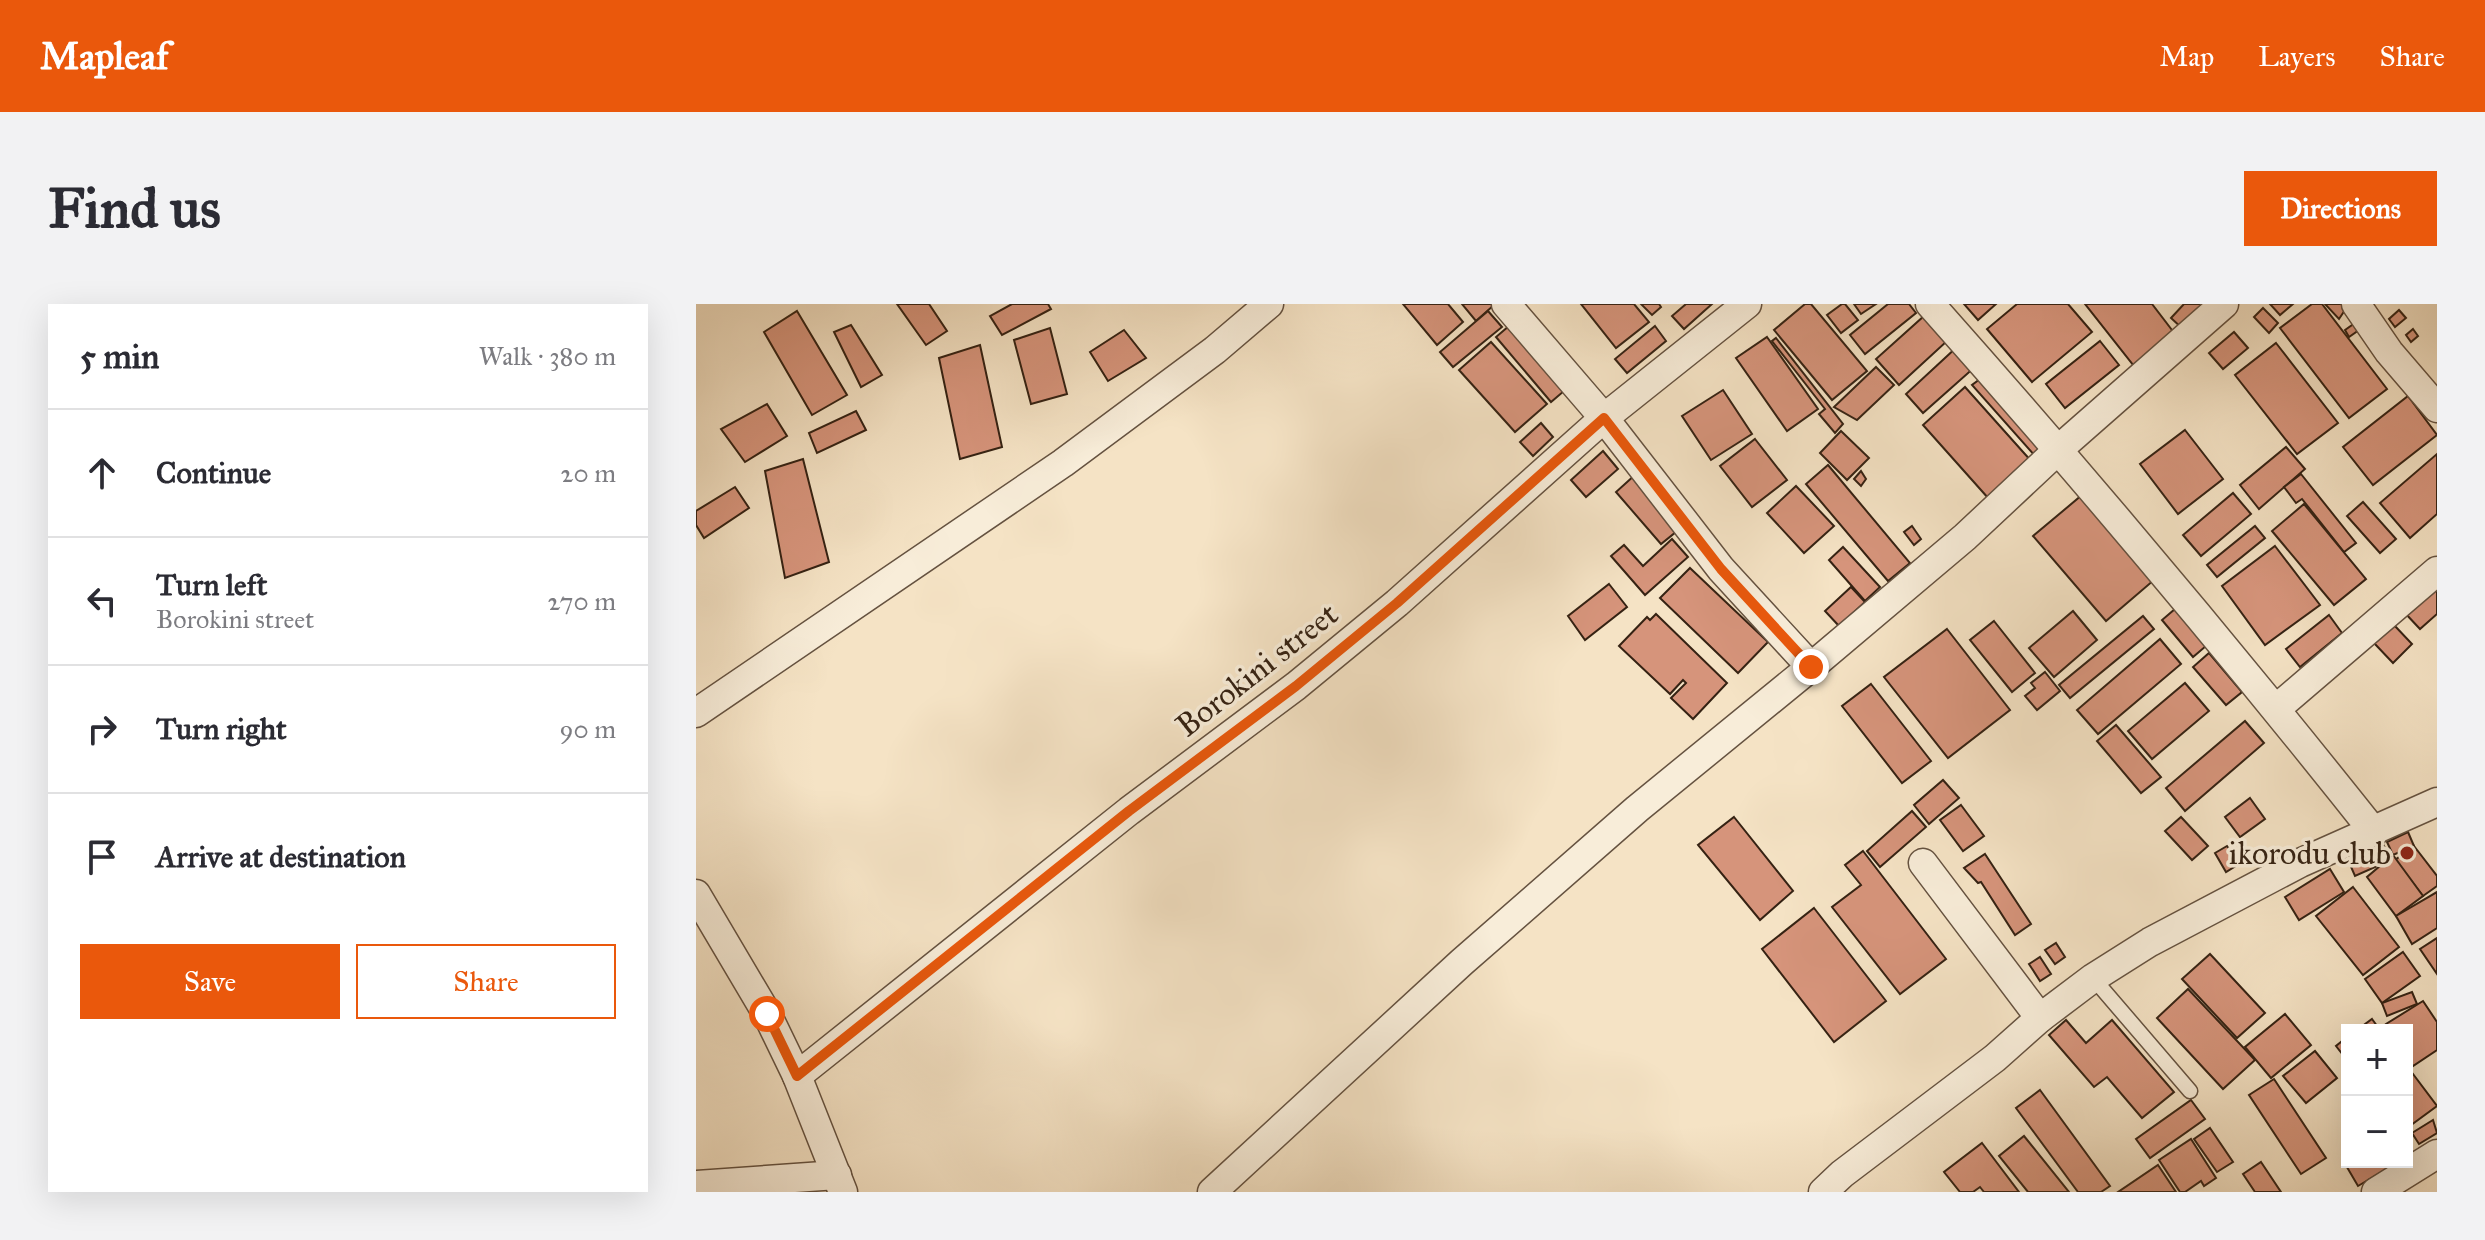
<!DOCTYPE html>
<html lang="en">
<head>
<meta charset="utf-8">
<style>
  :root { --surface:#fff; --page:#f2f2f3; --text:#2b2b33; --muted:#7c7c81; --line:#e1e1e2; --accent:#ea580c }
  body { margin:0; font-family:"IM FELL Great Primer",serif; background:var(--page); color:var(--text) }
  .controls { position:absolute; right:24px; bottom:24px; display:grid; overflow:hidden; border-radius:0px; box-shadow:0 8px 32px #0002 }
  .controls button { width:72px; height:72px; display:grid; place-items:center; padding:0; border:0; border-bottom:2px solid var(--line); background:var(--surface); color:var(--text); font:40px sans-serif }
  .stop { position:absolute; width:24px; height:24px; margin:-18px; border:6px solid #ea580c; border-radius:50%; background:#fff }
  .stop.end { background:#ea580c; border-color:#fff; box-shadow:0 2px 8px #0008 }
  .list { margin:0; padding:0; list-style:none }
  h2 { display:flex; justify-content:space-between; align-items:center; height:104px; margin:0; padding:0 32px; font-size:34px }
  h2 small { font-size:26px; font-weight:400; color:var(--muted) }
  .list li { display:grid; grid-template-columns:52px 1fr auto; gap:24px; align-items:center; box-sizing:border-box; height:128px; padding:0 32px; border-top:2px solid var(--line) }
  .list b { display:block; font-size:30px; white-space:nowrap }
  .list p { margin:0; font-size:26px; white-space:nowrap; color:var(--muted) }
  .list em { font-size:26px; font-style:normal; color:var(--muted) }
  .actions { display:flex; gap:16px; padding:24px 32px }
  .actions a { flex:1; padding:18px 0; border:2px solid var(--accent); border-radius:0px; text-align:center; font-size:28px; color:var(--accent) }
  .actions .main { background:var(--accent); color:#fff }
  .icon { flex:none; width:44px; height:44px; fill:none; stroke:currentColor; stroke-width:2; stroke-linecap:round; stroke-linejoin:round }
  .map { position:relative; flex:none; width:1741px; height:888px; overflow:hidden; border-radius:0px }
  header { display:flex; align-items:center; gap:48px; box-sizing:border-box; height:112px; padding:0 40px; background:var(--accent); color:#fff }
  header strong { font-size:38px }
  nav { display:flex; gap:44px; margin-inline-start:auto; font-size:28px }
  .intro { display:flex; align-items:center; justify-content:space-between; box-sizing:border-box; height:192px; padding:0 48px }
  h1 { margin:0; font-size:56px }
  .button { padding:20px 36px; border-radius:0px; background:var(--accent); color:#fff; font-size:28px; font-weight:700 }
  main { display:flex; gap:48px; padding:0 48px }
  aside { flex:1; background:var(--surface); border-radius:0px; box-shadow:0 8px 32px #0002 }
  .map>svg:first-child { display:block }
  .building { fill:#d6947b; stroke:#352213; stroke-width:2 }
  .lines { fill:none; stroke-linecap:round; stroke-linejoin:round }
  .service-casing { stroke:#655240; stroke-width:17 }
  .minor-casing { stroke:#655240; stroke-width:31 }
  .service { stroke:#f8edd9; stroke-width:14 }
  .minor { stroke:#f8edd9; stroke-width:28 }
  .route { stroke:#ea580c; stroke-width:10 }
  .poi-dot { fill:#8f2418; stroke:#f8edd9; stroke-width:3 }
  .labels { text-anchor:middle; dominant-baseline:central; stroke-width:7; stroke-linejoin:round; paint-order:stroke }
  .street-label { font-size:32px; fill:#352213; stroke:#f8edd9 }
  .poi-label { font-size:32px; fill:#352213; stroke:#f8edd9; text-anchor:end }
</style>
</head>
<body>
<header>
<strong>Mapleaf</strong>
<nav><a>Map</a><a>Layers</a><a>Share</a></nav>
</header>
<div class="intro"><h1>Find us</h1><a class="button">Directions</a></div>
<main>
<aside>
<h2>5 min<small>Walk · 380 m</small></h2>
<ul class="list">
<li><svg class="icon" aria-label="ahead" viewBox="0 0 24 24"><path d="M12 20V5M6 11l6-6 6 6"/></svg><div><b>Continue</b></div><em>20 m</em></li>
<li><svg class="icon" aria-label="left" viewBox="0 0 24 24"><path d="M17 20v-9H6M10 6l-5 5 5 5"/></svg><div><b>Turn left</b><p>Borokini street</p></div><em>270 m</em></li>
<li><svg class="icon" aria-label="right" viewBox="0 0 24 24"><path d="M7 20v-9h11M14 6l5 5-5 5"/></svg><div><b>Turn right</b></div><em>90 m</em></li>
<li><svg class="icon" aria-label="arrive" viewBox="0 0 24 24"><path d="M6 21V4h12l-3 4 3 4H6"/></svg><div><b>Arrive at destination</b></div></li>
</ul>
<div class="actions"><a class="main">Save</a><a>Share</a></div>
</aside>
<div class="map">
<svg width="1741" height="888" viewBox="0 0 1741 888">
  <rect width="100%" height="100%" fill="#f5e3c5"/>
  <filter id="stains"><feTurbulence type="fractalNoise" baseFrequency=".0025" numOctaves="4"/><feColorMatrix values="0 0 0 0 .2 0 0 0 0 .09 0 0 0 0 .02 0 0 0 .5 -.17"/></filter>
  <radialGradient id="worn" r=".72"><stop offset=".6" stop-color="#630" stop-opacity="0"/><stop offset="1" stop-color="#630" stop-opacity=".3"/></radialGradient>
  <g class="building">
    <path d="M201 0H233L251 27 230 41Z"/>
    <path d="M316 0H352L355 5 306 31 294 12Z"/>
    <path d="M707 0H752L767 18 741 41Z"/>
    <path d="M766 0H797L798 1 780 17Z"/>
    <path d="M885 0H938L953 18 920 44Z"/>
    <path d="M945 0H963L965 3 956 11Z"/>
    <path d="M990 0H1016L988 25 976 12Z"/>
    <path d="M1109 0H1115L1171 67 1136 96 1078 26Z"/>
    <path d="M1146 0H1149L1162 16 1145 29 1131 11Z"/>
    <path d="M1158 0H1180L1165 10Z"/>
    <path d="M1192 0H1213L1220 9 1169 50 1154 31Z"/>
    <path d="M1268 0H1300L1282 16Z"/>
    <path d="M1321 0H1372L1396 28 1336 78 1291 25Z"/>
    <path d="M1389 0H1456L1479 30 1438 62Z"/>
    <path d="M1488 0H1512L1487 25 1475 14Z"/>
    <path d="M1574 0H1597L1584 11Z"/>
    <path d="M1616 0H1626L1691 85 1653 114 1584 24Z"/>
    <path d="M1629 0H1653L1643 15Z"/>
    <path d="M1567 4 1582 19 1573 29 1558 13Z"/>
    <path d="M1703 6 1710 14 1699 23 1693 15Z"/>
    <path d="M101 7 151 91 116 111 68 28Z"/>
    <path d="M792 7 806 23 757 63 744 48Z"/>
    <path d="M1228 12 1251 37 1203 81 1180 55Z"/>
    <path d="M1659 19 1663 26 1653 33 1649 26Z"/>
    <path d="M155 21 186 71 165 83 138 28Z"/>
    <path d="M813 22 868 87 855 98 800 33Z"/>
    <path d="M959 22 970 37 931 69 919 55Z"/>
    <path d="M354 24 371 90 335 100 318 36Z"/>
    <path d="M1717 25 1722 32 1715 38 1710 31Z"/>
    <path d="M428 26 450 54 412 77 394 48Z"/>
    <path d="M1538 28 1552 44 1527 65 1513 49Z"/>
    <path d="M1071 33 1122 105 1091 127 1040 54Z"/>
    <path d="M1080 34 1147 120 1139 129 1123 110 1129 105 1076 37Z"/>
    <path d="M1404 37 1423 61 1369 104 1350 80Z"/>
    <path d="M795 38 851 100 819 128 763 66Z"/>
    <path d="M1580 39 1642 119 1601 150 1539 71Z"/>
    <path d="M284 41 306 143 264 155 243 54Z"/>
    <path d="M1262 42 1280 62 1227 109 1210 90Z"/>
    <path d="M1180 63 1198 81 1161 116 1138 103Z"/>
    <path d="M1288 72 1352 144 1341 154 1276 81Z"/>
    <path d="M1269 83 1336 158 1293 195 1227 121Z"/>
    <path d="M1027 86 1056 130 1015 156 986 112Z"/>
    <path d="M1712 92 1741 131 1677 181 1647 143Z"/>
    <path d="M71 100 91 132 49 158 25 125Z"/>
    <path d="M160 107 170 126 121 149 113 129Z"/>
    <path d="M845 119 857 133 837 152 824 138Z"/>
    <path d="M1489 126 1527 175 1482 210 1444 160Z"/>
    <path d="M1145 127 1173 154 1151 176 1124 149Z"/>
    <path d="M1059 135 1091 176 1056 203 1024 162Z"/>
    <path d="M1590 143 1609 165 1563 205 1544 181Z"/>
    <path d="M907 147 922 165 890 193 875 176Z"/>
    <path d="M1741 150V210L1714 234 1684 199Z"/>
    <path d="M107 155 133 258 89 274 69 167Z"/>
    <path d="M1132 161 1214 259 1192 277 1110 180Z"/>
    <path d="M1165 167 1170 175 1165 182 1158 175Z"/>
    <path d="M940 170 986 223 965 240 920 188Z"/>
    <path d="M1605 170 1660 239 1648 248 1606 195 1600 199 1588 183Z"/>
    <path d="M1100 182 1138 222 1108 249 1071 209Z"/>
    <path d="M39 183 53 204 8 234 0 221V207Z"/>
    <path d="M1537 189 1555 210 1505 252 1487 231Z"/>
    <path d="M1386 191 1458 276 1410 317 1337 232Z"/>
    <path d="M1667 198 1700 235 1684 249 1651 212Z"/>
    <path d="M1608 200 1670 275 1638 301 1576 227Z"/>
    <path d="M1216 222 1225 235 1218 241 1208 228Z"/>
    <path d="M1559 222 1569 234 1521 273 1511 261Z"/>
    <path d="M976 235 992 253 949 291 915 252 928 241 947 262Z"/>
    <path d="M1579 242 1624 301 1569 341 1526 282Z"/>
    <path d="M1147 243 1184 283 1169 297 1133 256Z"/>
    <path d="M994 264 1072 338 1042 369 964 294Z"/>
    <path d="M913 280 931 303 889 336 872 312Z"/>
    <path d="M1155 283 1169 298 1143 322 1129 307Z"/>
    <path d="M1741 283V310L1724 325 1709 309Z"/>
    <path d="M1479 305 1510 342 1497 353 1466 316Z"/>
    <path d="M1377 307 1401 336 1358 373 1333 344Z"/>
    <path d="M960 310 1031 379 997 415 975 394 990 379 987 376 974 390 923 342 951 313 954 316Z"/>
    <path d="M1633 311 1646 329 1604 363 1590 345Z"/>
    <path d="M1447 312 1458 325 1374 394 1363 381Z"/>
    <path d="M1298 317 1339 369 1316 388 1274 336Z"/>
    <path d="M1698 321 1716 340 1697 359 1678 339Z"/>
    <path d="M1251 325 1314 406 1252 454 1188 373Z"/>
    <path d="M1464 335 1485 360 1402 430 1381 406Z"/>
    <path d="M1513 349 1546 388 1530 401 1497 363Z"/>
    <path d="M1349 368 1364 387 1341 406 1329 392 1339 384 1335 379Z"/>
    <path d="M1489 379 1513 407 1456 455 1432 427Z"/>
    <path d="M1175 380 1235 457 1206 479 1146 402Z"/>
    <path d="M1549 417 1568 439 1489 507 1470 484Z"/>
    <path d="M1420 421 1465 473 1445 489 1401 437Z"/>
    <path d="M1247 476 1263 494 1233 520 1218 501Z"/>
    <path d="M1554 494 1569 515 1544 533 1529 513Z"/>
    <path d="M1265 501 1288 532 1267 547 1244 516Z"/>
    <path d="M1216 507 1230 523 1184 563 1171 547Z"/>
    <path d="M1038 513 1097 587 1064 616 1002 541Z"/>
    <path d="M1485 513 1512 542 1496 556 1469 527Z"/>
    <path d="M1712 528 1718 542 1697 551 1691 538Z"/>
    <path d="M1687 540 1695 556 1659 572 1652 556Z"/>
    <path d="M1531 542 1543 560 1530 568 1519 549Z"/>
    <path d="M1718 542 1741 572V582L1727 592 1699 556Z"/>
    <path d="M1167 547 1250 655 1204 690 1136 603 1165 581 1149 561Z"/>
    <path d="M1289 550 1335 620 1319 631 1285 578 1282 579 1268 564Z"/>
    <path d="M1697 551 1727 592 1700 612 1671 573Z"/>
    <path d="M1634 565 1648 588 1603 616 1589 593Z"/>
    <path d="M1657 583 1703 643 1667 671 1620 612Z"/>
    <path d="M1741 588V624L1716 640 1700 612Z"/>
    <path d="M1118 604 1190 697 1138 738 1066 645Z"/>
    <path d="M1741 634V670L1724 645Z"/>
    <path d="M1360 639 1369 653 1359 660 1349 646Z"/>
    <path d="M1707 648 1724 672 1686 699 1669 675Z"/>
    <path d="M1514 650 1569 709 1541 734 1486 675Z"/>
    <path d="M1344 653 1355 670 1344 677 1333 660Z"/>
    <path d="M1492 685 1559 756 1527 785 1461 714Z"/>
    <path d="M1716 688 1721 700 1691 712 1686 699Z"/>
    <path d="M1727 697 1741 718V746L1717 762 1711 752V726H1694L1690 720Z"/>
    <path d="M1589 710 1615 741 1575 774 1549 743Z"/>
    <path d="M1676 715 1684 726H1661Z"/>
    <path d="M1370 716 1390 739 1416 716 1478 788 1446 814 1411 773 1398 783 1353 731Z"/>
    <path d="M1651 733V756L1640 742Z"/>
    <path d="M1619 747 1641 774 1610 799 1587 772Z"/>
    <path d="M1711 762 1741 802 1711 824Z"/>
    <path d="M1578 775 1630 854 1605 870 1553 791Z"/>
    <path d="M1344 786 1414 882 1405 888H1382L1320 804Z"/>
    <path d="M1495 796 1509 815 1454 854 1440 835Z"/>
    <path d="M1737 816 1741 829 1723 840 1716 829Z"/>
    <path d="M1514 824 1537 858 1521 868 1498 835Z"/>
    <path d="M1328 832 1373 888H1332L1303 852Z"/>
    <path d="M1495 835 1520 874 1508 882 1505 877 1489 888H1484L1463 856Z"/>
    <path d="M1286 839 1323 888H1288L1284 883 1277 888H1264L1248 868Z"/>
    <path d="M1651 857 1698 858 1699 860 1662 882 1648 858Z"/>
    <path d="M1565 858 1585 888H1559L1547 870Z"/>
    <path d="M1462 861 1480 888H1422Z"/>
  </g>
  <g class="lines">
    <defs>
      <path id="service" d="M1397 674 1494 787"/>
      <g id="minor">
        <path d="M810 0 908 114 1025 265 1115 363"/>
        <path d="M1234 0C1387 172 1535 348 1678 528"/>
        <path d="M1660 0 1693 48 1741 104"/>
        <path d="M1580 405 1741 267"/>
        <path d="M0 409 367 159 519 46 573 0"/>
        <path d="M1227 559 1344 714"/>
        <path d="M0 590 71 710 101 772 147 888"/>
        <path d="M101 772 433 507 600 382 701 299 908 114 1051 0"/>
        <path d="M0 881 141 871"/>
        <path d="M516 888 766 658 941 505 1115 363 1269 233 1363 145 1528 0"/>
        <path d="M1127 888 1146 870 1299 754 1344 714 1397 674 1454 638 1604 559 1741 498"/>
        <path d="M1680 888 1741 850"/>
      </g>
    </defs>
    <use href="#service" class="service-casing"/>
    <use href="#minor" class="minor-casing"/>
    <use href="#service" class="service"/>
    <use href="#minor" class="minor"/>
  </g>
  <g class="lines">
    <path class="route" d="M71 710 101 772 433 507 600 382 701 299 908 114 1025 265 1115 363"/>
  </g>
  <circle class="poi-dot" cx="1711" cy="549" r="8"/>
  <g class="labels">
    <g class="street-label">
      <text transform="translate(561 366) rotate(-38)">Borokini street</text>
    </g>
    <g class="poi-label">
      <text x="1695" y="549">ikorodu club</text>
    </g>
  </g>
  <rect width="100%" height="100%" filter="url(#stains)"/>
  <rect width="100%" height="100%" fill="url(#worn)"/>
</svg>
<div class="controls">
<button>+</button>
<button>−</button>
</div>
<div class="stop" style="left:71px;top:710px"></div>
<div class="stop end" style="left:1115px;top:363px"></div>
</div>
</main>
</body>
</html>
